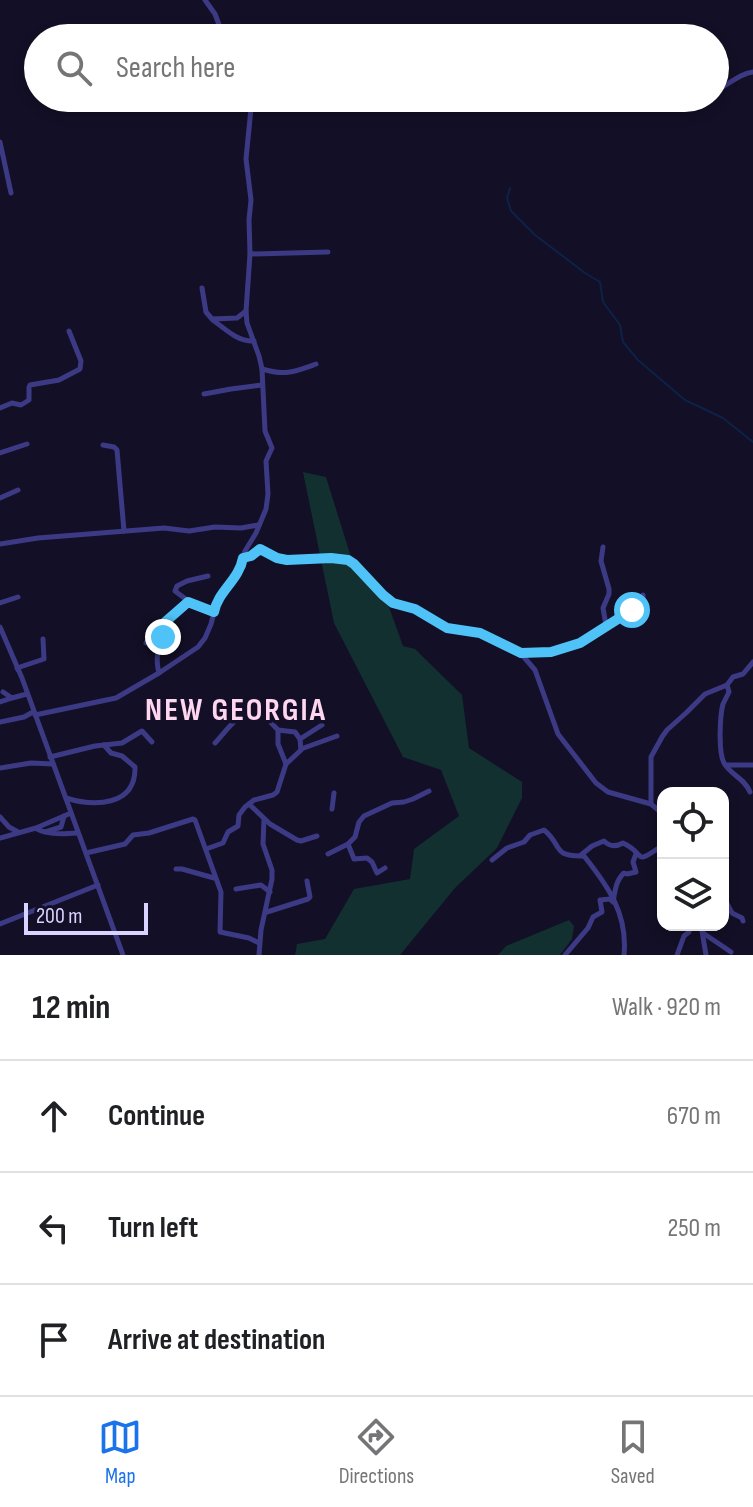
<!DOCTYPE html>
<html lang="en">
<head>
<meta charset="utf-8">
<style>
  :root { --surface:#fff; --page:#f6f6f6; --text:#202124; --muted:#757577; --line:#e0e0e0; --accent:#1a73e8 }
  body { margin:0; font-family:"Sofia Sans Condensed",sans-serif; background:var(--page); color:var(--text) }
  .controls { position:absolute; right:24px; bottom:24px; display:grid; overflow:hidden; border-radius:16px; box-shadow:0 4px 12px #0003 }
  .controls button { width:72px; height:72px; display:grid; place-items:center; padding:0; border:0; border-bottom:2px solid var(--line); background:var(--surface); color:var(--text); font:40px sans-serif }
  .scale { position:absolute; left:24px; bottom:20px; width:124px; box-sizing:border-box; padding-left:8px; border:4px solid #d9d4ff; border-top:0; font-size:22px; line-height:28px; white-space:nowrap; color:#d9d4ff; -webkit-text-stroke:6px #130f26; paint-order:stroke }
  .stop { position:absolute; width:24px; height:24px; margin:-18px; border:6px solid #4fc3f7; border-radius:50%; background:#fff }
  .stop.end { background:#4fc3f7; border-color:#fff; box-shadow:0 2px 8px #0008 }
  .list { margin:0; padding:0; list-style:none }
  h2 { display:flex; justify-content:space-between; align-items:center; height:104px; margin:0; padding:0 32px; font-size:34px }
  h2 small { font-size:26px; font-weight:400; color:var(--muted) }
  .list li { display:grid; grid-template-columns:52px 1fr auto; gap:24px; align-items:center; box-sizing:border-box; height:112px; padding:0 32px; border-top:2px solid var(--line) }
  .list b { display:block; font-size:30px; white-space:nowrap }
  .list em { font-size:26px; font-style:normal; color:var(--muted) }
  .icon { flex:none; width:44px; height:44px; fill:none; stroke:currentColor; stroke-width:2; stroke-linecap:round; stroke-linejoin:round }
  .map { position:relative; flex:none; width:753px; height:955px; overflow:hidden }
  .search { position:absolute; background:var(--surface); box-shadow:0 4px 12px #0003; left:24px; right:24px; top:24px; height:88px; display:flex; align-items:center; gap:20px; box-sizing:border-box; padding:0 28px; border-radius:44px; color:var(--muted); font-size:30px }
  .sheet { height:440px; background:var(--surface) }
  nav { display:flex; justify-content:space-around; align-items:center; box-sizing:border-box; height:112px; border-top:2px solid var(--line); background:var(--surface); font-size:22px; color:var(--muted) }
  nav a { display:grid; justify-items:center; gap:4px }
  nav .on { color:var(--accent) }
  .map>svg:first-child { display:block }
  .green { fill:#12302f }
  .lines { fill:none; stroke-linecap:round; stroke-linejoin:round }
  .stream { stroke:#0c2248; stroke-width:2 }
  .street { stroke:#3d3a85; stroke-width:5 }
  .route { stroke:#4fc3f7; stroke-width:10 }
  .labels { text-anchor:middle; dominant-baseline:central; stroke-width:7; stroke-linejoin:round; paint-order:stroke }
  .district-label { font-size:32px; font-weight:bold; letter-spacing:2px; fill:#ffd6f0; stroke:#130f26 }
</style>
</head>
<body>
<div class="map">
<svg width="753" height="955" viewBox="0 0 753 955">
  <rect width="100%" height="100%" fill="#130f26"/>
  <g class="green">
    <path d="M303 472 326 477 351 557 371 582 384 593 403 646 415 649 462 695 469 748 522 782V798L497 848 455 888 400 955H295L297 944 325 939 354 889 410 879 414 849 459 816 441 770 403 757 334 623Z"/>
    <path d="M569 920 574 926 572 939 560 955H498L506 946Z"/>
  </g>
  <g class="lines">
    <path class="stream" d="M510 188 507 198 511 211 535 235 585 273 600 282 603 302 620 325 623 342 638 360 685 400 723 418 753 442"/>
    <g class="street">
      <path d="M205 0 215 14 224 38"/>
      <path d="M715 91C729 85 738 74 753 72"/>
      <path d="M0 142 11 193"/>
      <path d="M250 254 328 252"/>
      <path d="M202 288 206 312 212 319 237 318 246 311"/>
      <path d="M213 320C225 329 238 342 254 341"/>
      <path d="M262 369C285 376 294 372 316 364"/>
      <path d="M204 394 231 389 262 385"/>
      <path d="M0 408 12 403 21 405 29 400V387L30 385 59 380 80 369 81 361 69 331"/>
      <path d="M103 445 114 447 117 450 124 531"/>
      <path d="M0 453 27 444"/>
      <path d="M0 498 18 490"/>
      <path d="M0 544 38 538 164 528 189 531 215 527 241 528 258 525"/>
      <path d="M603 547 601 561 609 589V594L603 608 606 625"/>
      <path d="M243 558 251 556 260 549 277 558 287 560 331 558 348 560 359 568 383 595 393 603 415 609 447 628 480 633 523 656 535 670 558 734 596 783 608 792 651 804 663 814"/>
      <path d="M208 576 187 581 177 586 175 591 195 606 214 612"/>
      <path d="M0 603 18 597"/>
      <path d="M0 627 22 678 123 955"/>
      <path d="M146 643 151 633 188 602"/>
      <path d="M520 653C572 656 596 630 637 607L643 600V595"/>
      <path d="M18 670 17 668 44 659 43 639"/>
      <path d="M159 673C153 650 164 644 164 624"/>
      <path d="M727 685 729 692C727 696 725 700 723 704 720 715 718 752 724 763 730 775 744 777 750 792"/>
      <path d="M3 692 12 698 27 694"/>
      <path d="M0 702 12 698"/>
      <path d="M35 715 116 698 159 673 198 647 205 638 211 624 217 601 239 571 245 551 256 533 266 509 268 494 266 461 272 448 265 431 262 369 259 356 247 323 246 311 250 254 249 220 251 200 246 159 252 98"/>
      <path d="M0 722 24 717 33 712"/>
      <path d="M278 730 295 732 300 739 301 750 286 764"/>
      <path d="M300 739 322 725"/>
      <path d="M301 749 337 736"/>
      <path d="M50 757 95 746 122 743 142 731 152 742"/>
      <path d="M726 765H753"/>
      <path d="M0 768 31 763 53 764"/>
      <path d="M66 798C95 807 136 806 135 767L122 756 111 753 104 745"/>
      <path d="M249 804 270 824 297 840 301 841 317 836"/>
      <path d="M651 804V757L662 737 667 730 686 713 705 694 727 685 733 677 743 674 753 662"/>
      <path d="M332 809 334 793"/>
      <path d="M0 817 9 827 18 832"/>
      <path d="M37 829C49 835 64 834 78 833"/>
      <path d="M45 832 61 827 64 816"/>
      <path d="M0 838 36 828 71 813"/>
      <path d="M206 849 223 843 228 832 238 826 239 815 245 807 254 800 273 795 277 792 286 764 278 744V730L257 708C239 712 227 730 215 743"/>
      <path d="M86 853 125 844 133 835 149 833 193 819 195 820 221 892 220 932 249 938 259 943"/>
      <path d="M328 854 348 844"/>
      <path d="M581 855 592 846 604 841C610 847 616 847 623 843 647 854 632 867 663 845"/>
      <path d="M492 860 507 848 524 842 530 835 544 830C563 845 551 857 584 856 608 886 628 914 624 955"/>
      <path d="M385 868 377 873 372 862 367 858 354 859 348 844 355 837 359 822 364 816 392 803 404 802 413 799 429 791"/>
      <path d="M176 869H182L214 878"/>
      <path d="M236 889 261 885 270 892"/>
      <path d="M723 896 732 913 742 918 743 921"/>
      <path d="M267 912 308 899 310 897 307 881"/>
      <path d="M0 924 98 885"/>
      <path d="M701 925 706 955"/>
      <path d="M703 933 731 952"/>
      <path d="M259 955 261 930 272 879V870L263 844 264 819"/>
      <path d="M565 955 588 928 593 917 602 912 600 900 610 899 613 902C615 891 616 880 624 873L627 874 636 872 633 862 636 854"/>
      <path d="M677 955 684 936 689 932 690 925"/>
    </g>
  </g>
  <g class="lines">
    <path class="route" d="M163 637 164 623 188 602 214 612C218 591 239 580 243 558L251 556 260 549 277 558 287 560 331 558 348 560 354 564 383 595 393 603 415 609 447 628 480 633 521 653 551 652 580 643 632 610"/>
  </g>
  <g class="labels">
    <g class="district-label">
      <text x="236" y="710">NEW GEORGIA</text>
    </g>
  </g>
</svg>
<div class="controls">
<button><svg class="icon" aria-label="locate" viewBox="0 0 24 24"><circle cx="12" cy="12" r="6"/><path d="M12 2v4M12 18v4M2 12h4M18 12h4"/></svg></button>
<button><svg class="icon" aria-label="layers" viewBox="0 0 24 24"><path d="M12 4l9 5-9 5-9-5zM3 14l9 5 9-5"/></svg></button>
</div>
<div class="scale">200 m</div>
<div class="stop" style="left:632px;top:610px"></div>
<div class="stop end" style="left:163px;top:637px"></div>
<div class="search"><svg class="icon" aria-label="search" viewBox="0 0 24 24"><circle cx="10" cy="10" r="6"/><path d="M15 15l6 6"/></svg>Search here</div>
</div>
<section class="sheet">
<h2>12 min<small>Walk · 920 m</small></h2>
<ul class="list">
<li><svg class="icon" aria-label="ahead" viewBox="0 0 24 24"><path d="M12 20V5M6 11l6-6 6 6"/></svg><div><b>Continue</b></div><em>670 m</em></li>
<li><svg class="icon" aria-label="left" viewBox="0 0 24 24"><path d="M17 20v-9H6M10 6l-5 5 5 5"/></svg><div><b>Turn left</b></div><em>250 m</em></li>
<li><svg class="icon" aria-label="arrive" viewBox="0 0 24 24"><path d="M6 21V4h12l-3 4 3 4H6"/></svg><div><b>Arrive at destination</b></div></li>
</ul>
</section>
<nav>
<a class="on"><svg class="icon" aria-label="map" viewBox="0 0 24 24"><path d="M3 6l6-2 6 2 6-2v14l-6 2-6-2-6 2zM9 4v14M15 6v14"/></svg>Map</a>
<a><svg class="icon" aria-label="directions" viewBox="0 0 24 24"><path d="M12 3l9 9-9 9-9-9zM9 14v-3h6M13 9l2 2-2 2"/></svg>Directions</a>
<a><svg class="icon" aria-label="saved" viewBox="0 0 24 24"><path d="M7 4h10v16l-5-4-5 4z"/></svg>Saved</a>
</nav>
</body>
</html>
